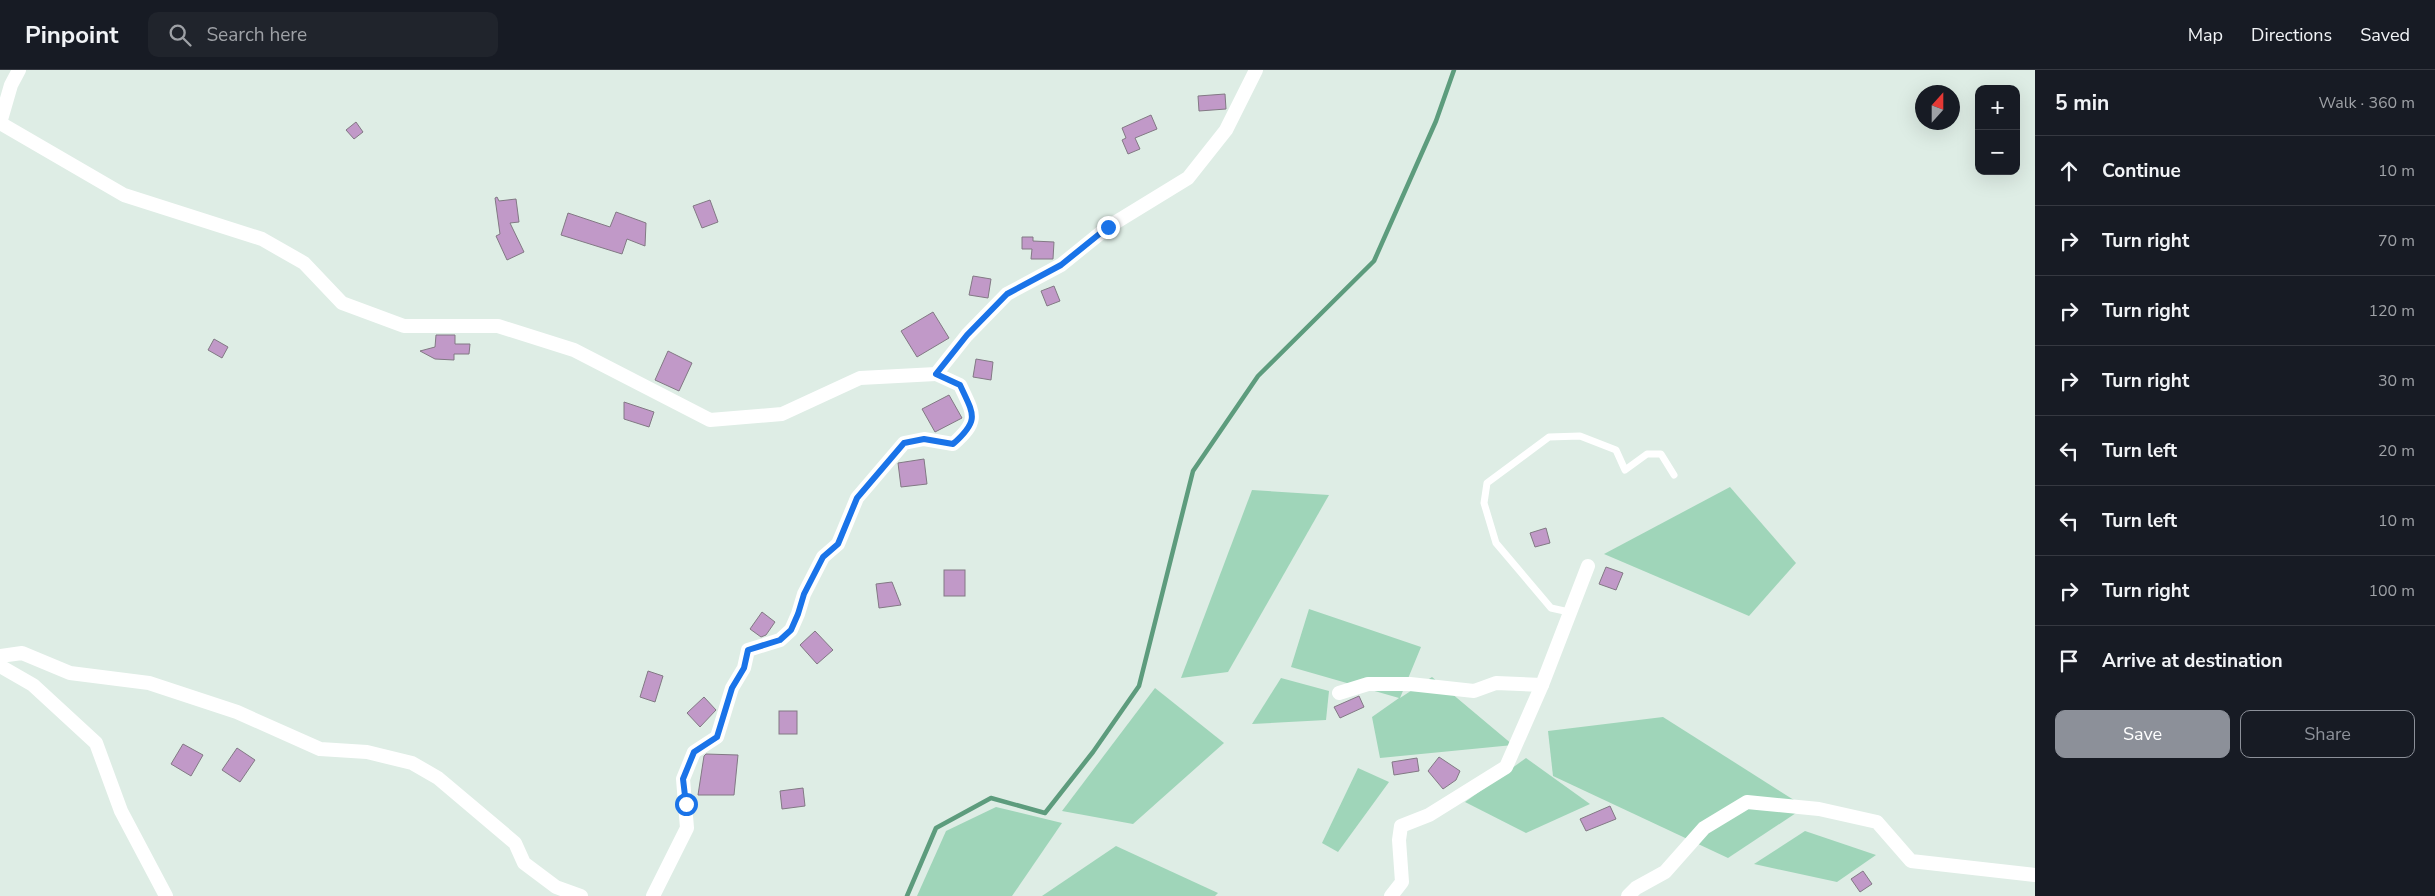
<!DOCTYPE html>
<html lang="en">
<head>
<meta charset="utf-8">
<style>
  :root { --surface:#171b24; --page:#20242c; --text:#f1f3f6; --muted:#9ea1a6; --line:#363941; --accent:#8c9099 }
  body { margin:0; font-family:"Nunito Sans",sans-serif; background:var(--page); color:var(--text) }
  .controls { position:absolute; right:15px; top:15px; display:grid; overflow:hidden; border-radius:10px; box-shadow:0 5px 20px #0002 }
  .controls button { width:45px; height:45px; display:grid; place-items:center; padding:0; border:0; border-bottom:1px solid var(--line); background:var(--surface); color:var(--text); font:25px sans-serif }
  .compass { position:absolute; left:1915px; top:15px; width:45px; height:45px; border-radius:50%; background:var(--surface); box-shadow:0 5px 20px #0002; rotate:21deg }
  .stop { position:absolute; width:15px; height:15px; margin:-11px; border:4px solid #1a73e8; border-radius:50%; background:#fff }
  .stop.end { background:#1a73e8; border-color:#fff; box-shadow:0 1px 5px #0008 }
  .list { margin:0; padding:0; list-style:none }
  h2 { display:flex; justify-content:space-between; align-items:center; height:65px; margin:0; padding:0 20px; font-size:21px }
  h2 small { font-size:16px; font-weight:400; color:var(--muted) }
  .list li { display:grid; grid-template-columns:32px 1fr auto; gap:15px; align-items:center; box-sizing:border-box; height:70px; padding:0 20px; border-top:1px solid var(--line) }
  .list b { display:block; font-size:19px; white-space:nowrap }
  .list em { font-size:16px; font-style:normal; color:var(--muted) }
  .actions { display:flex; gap:10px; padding:15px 20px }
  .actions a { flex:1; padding:11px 0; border:1px solid var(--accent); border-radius:10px; text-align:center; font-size:18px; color:var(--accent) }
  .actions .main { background:var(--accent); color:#fff }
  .icon { flex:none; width:28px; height:28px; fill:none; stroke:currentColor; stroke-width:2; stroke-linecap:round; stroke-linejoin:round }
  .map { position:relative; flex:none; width:2035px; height:826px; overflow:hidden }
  header { display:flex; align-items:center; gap:30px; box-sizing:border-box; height:70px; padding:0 25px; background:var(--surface); border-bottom:1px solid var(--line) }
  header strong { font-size:24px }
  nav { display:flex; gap:28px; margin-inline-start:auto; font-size:18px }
  .search { width:350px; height:45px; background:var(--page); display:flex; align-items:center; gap:12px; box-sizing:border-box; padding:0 18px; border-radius:10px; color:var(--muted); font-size:19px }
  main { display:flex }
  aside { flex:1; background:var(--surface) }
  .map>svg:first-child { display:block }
  .green { fill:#9fd5b9 }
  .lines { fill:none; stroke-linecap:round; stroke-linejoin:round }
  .stream { stroke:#5d9c7d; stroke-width:4.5 }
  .building { fill:#c199c8; stroke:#827984 }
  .lane { stroke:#fff; stroke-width:7 }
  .street { stroke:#fff; stroke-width:14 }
  .route { stroke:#1a73e8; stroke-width:6 }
</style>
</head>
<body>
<header>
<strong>Pinpoint</strong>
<div class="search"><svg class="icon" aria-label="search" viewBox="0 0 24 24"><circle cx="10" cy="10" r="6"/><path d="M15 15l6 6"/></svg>Search here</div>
<nav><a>Map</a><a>Directions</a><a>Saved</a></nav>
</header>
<main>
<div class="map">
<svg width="2035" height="826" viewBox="0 0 2035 826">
  <rect width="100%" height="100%" fill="#deede5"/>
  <g class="green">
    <path d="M1730 417 1796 493 1749 546 1604 484Z"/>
    <path d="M1252 420 1329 425 1228 602 1181 608Z"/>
    <path d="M1309 539 1421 577 1400 628 1432 607 1513 675 1380 688 1372 647 1399 628 1291 597Z"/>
    <path d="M1281 608 1329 621 1326 650 1252 654Z"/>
    <path d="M1155 618 1224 673 1133 754 1062 741Z"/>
    <path d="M1663 647 1805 737 1728 788 1553 706 1548 661Z"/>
    <path d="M1526 688 1590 734 1526 763 1465 732Z"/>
    <path d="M1358 698 1389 712 1338 782 1322 773Z"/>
    <path d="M996 737 1062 753 1012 826H917L946 761Z"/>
    <path d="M1805 761 1876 785 1837 812 1754 794Z"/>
    <path d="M1116 776 1218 823 1215 826H1042Z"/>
  </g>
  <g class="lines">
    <path class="stream" d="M907 826 936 758 991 728 1045 743 1093 682 1139 616 1193 401 1258 306 1374 191 1436 51 1454 0"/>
  </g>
  <g class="building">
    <path d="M1225 24 1226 39 1199 41 1198 26Z"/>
    <path d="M1151 45 1157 59 1135 68 1140 79 1128 84 1122 70 1126 68 1122 58Z"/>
    <path d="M356 52 363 62 354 69 346 60Z"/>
    <path d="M497 127 499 131 516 129 519 152 510 153 524 182 507 190 496 166 500 164 495 128Z"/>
    <path d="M710 130 718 152 702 158 693 136Z"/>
    <path d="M616 142 646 153 645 176 627 169 622 184 561 165 568 143 610 157Z"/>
    <path d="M1022 167H1033V171L1054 172 1053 189H1031L1032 179H1022Z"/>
    <path d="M973 206 991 209 988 228 969 225Z"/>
    <path d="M1054 216 1060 231 1047 236 1041 221Z"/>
    <path d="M933 242 949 268 917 287 901 261Z"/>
    <path d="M436 265H455V274H470L469 284H454V290L435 289 420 281 435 277Z"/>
    <path d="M214 269 228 277 222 288 208 280Z"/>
    <path d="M668 281 692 293 679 321 655 310Z"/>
    <path d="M976 289 993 292 991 310 973 307Z"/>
    <path d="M949 325 962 348 935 362 922 339Z"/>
    <path d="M624 332 654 342 649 357 624 349Z"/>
    <path d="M924 389 927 414 901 417 898 393Z"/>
    <path d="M1546 458 1550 473 1535 477 1530 463Z"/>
    <path d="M1606 497 1623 503 1616 520 1599 514Z"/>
    <rect x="944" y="500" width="21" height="26"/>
    <path d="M892 512 901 535 879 538 876 514Z"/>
    <path d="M762 542 775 552 766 565 761 567 750 559Z"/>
    <path d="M815 561 833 580 817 594 800 575Z"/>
    <path d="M648 601 663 606 655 632 640 627Z"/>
    <path d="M1359 626 1364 637 1340 648 1334 637Z"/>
    <path d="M704 627 716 640 700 657 687 643Z"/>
    <rect x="779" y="641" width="18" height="23"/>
    <path d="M183 674 203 685 191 706 171 694Z"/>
    <path d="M237 678 255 690 240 712 222 700Z"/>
    <path d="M706 684 738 685 734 725H698L704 686Z"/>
    <path d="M1439 687 1460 701 1456 710 1443 719 1428 701Z"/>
    <path d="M1417 688 1419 701 1394 705 1392 692Z"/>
    <path d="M803 718 805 736 782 739 780 721Z"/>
    <path d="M1610 736 1616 749 1586 761 1580 749Z"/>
    <path d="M1863 801 1872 814 1860 822 1851 809Z"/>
  </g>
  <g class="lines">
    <path class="lane" d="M1569 542 1551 538 1496 473 1484 433 1487 413 1549 367 1580 366 1616 380 1625 400 1647 384H1661L1674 405"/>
    <g class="street">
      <path d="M0 53 124 125 262 169 304 193 342 233 404 256H498L574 280 710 350 782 344 860 308 936 304 967 265 1007 224 1061 195 1108 157 1188 108 1226 60 1256 0"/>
      <path d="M0 53 11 15 19 0"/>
      <path d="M0 586 22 583 70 603 149 613 237 642 320 679 367 682 412 693 438 708 515 773 524 793 556 817 581 826"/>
      <path d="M0 596 33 615 96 673 121 741 166 826"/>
      <path d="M1339 623 1368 614H1410L1474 621 1496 613 1542 615"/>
      <path d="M653 826 687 758 683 709 694 682 717 667 732 618 744 598 748 580 780 570 791 560 798 544 804 524 823 487 838 474 857 428 904 373 924 369 953 374C980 350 974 345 960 315L936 304"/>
      <path d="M1391 826 1402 812 1399 770 1401 756 1429 745 1506 697 1542 615 1588 496"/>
      <path d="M1628 826 1636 818 1665 802 1704 758 1747 732 1819 739 1877 752 1911 791 2035 805"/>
    </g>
  </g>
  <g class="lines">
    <path class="route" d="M686 734 683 709 694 682 717 667 732 618 744 598 748 580 780 570 791 560 798 544 804 524 823 487 838 474 857 428 904 373 924 369 953 374C980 350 974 345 960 315L936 304 967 265 1007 224 1061 195 1108 157"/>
  </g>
</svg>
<div class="controls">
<button>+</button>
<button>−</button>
</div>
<svg class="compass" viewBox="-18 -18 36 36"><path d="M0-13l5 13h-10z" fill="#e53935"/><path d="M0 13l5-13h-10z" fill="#9ea1a6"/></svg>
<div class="stop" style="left:686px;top:734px"></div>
<div class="stop end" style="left:1108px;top:157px"></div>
</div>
<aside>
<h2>5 min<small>Walk · 360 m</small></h2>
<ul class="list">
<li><svg class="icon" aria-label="ahead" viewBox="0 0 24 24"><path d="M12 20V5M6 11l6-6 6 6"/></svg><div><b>Continue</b></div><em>10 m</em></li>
<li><svg class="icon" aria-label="right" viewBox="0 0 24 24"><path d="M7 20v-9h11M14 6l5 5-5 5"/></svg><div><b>Turn right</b></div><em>70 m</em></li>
<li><svg class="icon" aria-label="right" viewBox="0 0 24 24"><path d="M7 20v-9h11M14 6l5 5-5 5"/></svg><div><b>Turn right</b></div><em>120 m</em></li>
<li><svg class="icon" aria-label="right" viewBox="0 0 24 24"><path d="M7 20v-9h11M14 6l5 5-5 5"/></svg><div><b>Turn right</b></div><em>30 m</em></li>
<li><svg class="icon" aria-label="left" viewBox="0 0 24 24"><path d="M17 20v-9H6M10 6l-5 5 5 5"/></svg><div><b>Turn left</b></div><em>20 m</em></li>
<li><svg class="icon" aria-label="left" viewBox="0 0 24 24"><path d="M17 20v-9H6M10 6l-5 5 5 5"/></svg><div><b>Turn left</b></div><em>10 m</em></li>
<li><svg class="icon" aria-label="right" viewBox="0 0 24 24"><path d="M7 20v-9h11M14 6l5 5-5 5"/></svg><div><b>Turn right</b></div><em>100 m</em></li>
<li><svg class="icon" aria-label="arrive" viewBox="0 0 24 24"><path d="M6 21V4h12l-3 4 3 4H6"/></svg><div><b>Arrive at destination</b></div></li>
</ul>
<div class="actions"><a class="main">Save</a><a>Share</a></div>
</aside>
</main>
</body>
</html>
